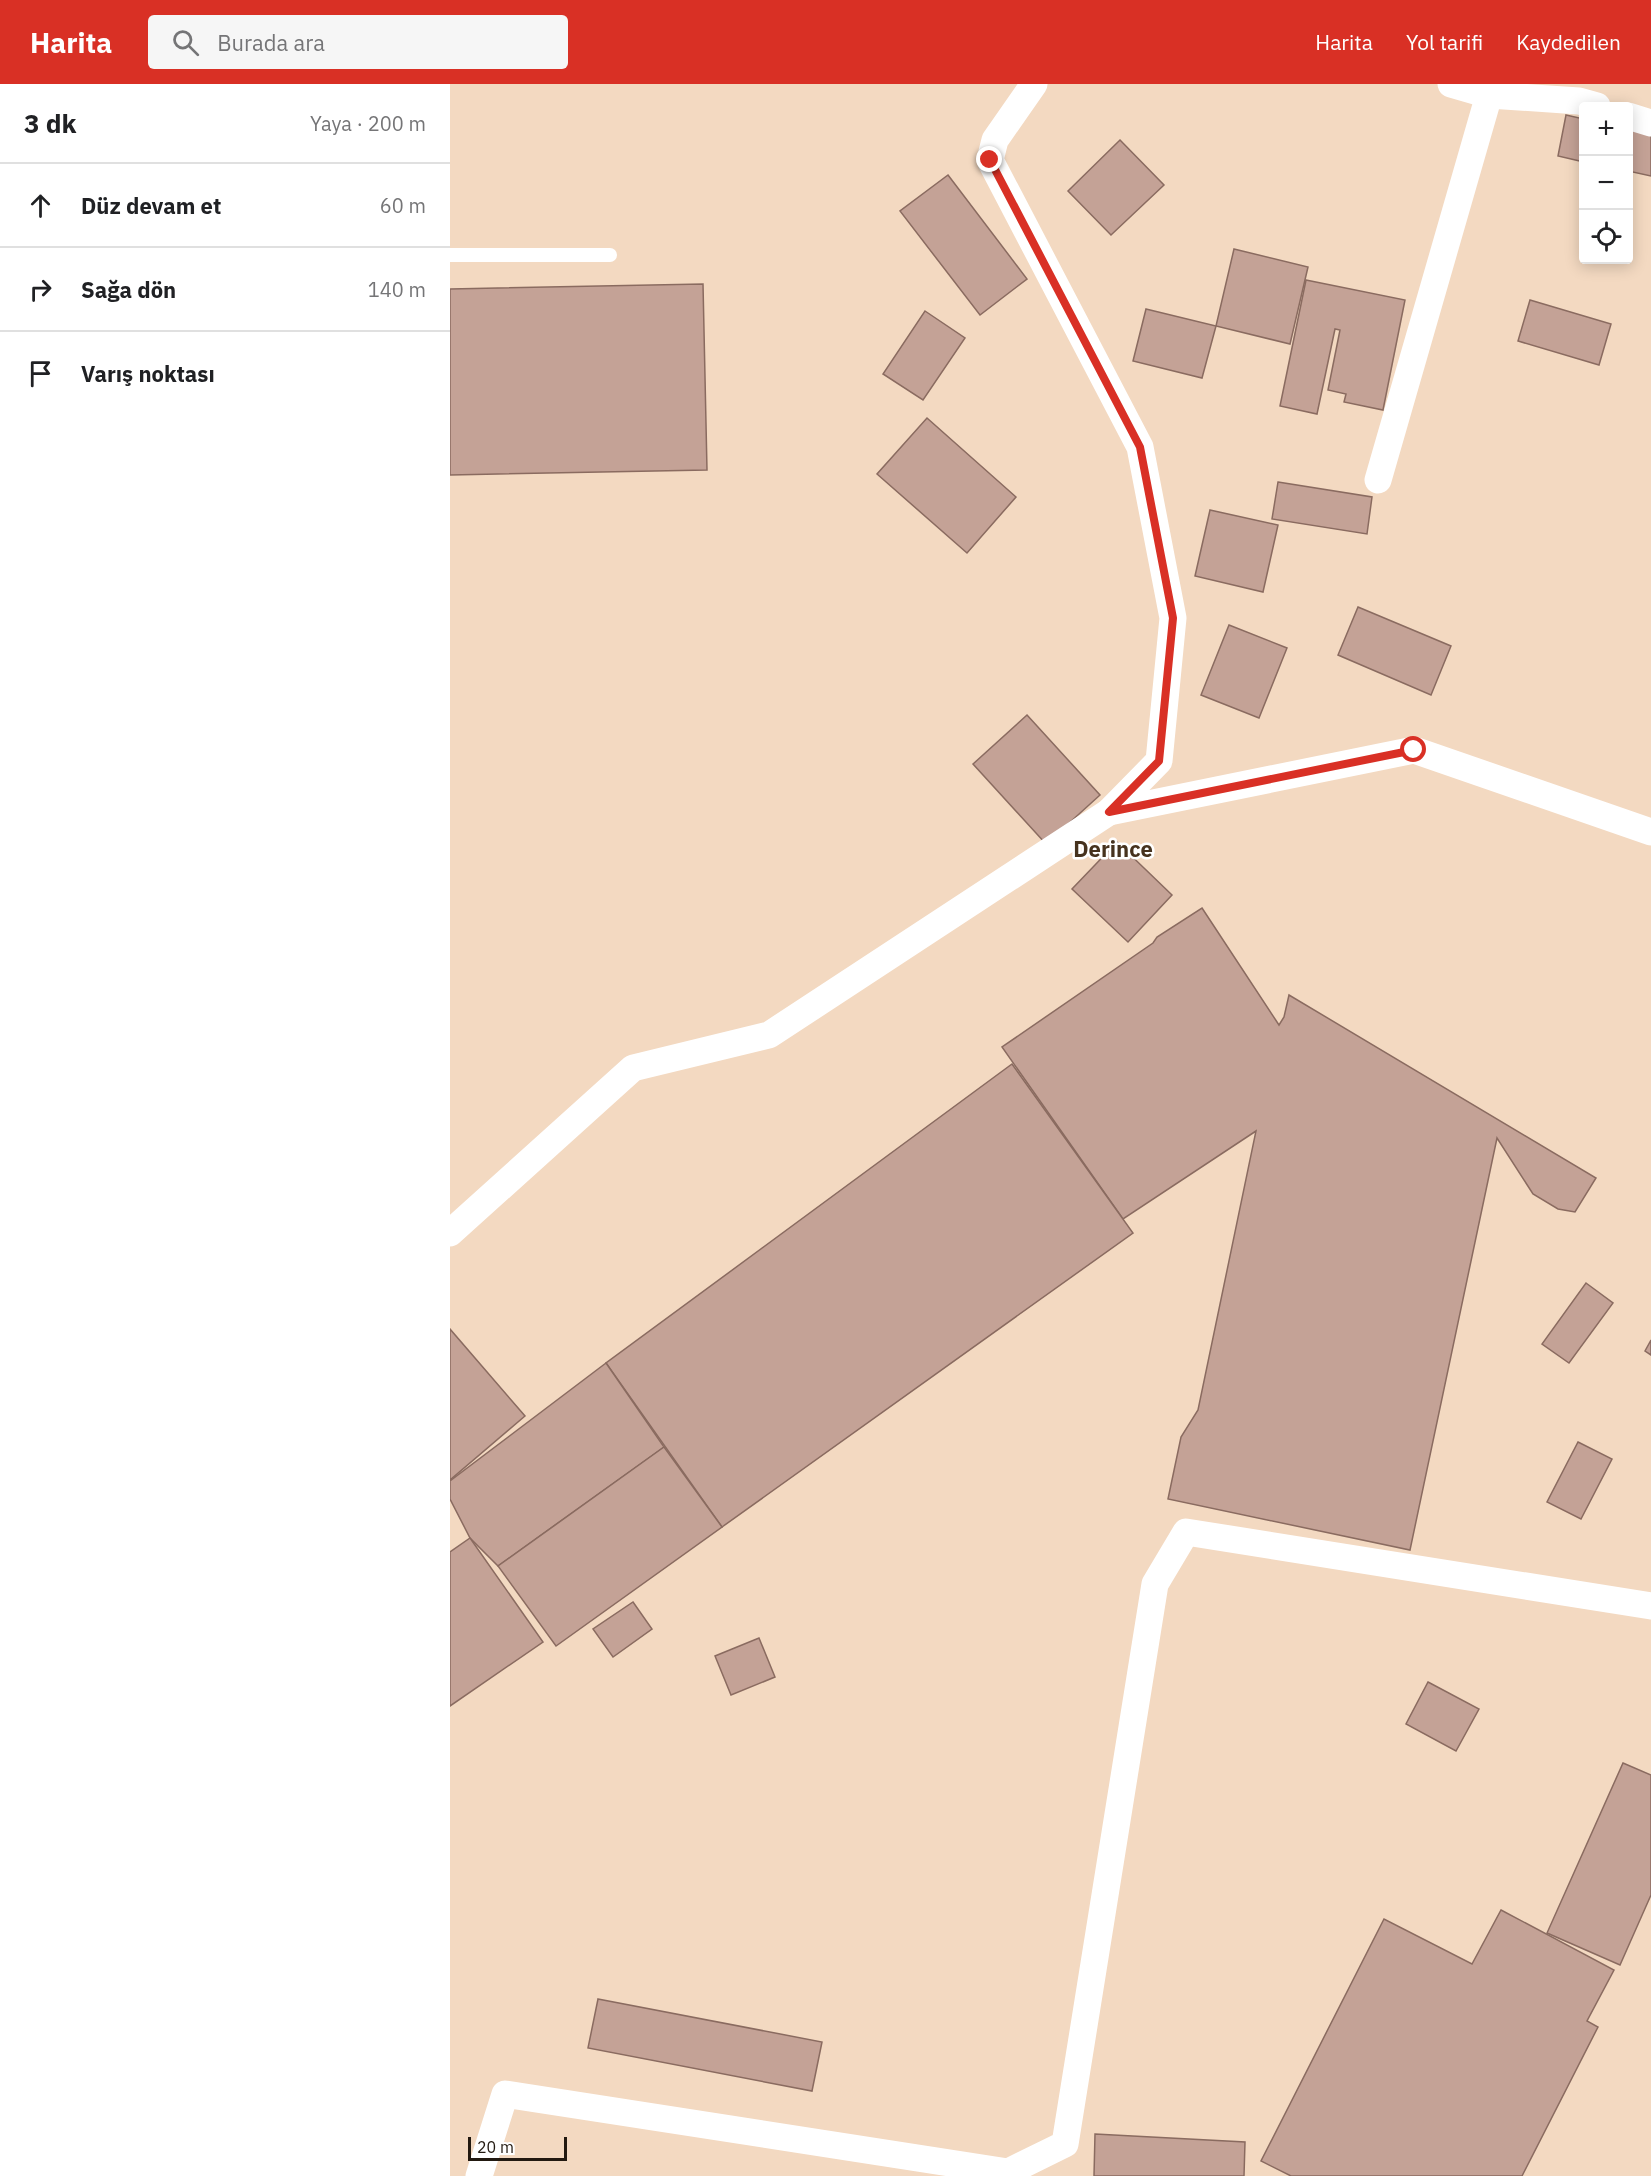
<!DOCTYPE html>
<html lang="tr">
<head>
<meta charset="utf-8">
<style>
  :root { --surface:#fff; --page:#f6f6f6; --text:#202124; --muted:#757577; --line:#e0e0e0; --accent:#d93025 }
  body { margin:0; font-family:"IBM Plex Sans",sans-serif; background:var(--page); color:var(--text) }
  .controls { position:absolute; right:18px; top:18px; display:grid; overflow:hidden; border-radius:6px; box-shadow:0 3px 15px #0003 }
  .controls button { width:54px; height:54px; display:grid; place-items:center; padding:0; border:0; border-bottom:2px solid var(--line); background:var(--surface); color:var(--text); font:30px sans-serif }
  .scale { position:absolute; left:18px; bottom:15px; width:99px; box-sizing:border-box; padding-left:6px; border:3px solid #221910; border-top:0; font-size:16px; line-height:21px; white-space:nowrap; color:#221910; -webkit-text-stroke:4px #fff; paint-order:stroke }
  .stop { position:absolute; width:18px; height:18px; margin:-14px; border:4px solid #d93025; border-radius:50%; background:#fff }
  .stop.end { background:#d93025; border-color:#fff; box-shadow:0 2px 6px #0008 }
  .list { margin:0; padding:0; list-style:none }
  h2 { display:flex; justify-content:space-between; align-items:center; height:78px; margin:0; padding:0 24px; font-size:26px }
  h2 small { font-size:20px; font-weight:400; color:var(--muted) }
  .list li { display:grid; grid-template-columns:39px 1fr auto; gap:18px; align-items:center; box-sizing:border-box; height:84px; padding:0 24px; border-top:2px solid var(--line) }
  .list b { display:block; font-size:22px; white-space:nowrap }
  .list em { font-size:20px; font-style:normal; color:var(--muted) }
  .icon { flex:none; width:33px; height:33px; fill:none; stroke:currentColor; stroke-width:2; stroke-linecap:round; stroke-linejoin:round }
  .map { position:relative; flex:none; width:1201px; height:2092px; overflow:hidden }
  header { display:flex; align-items:center; gap:36px; box-sizing:border-box; height:84px; padding:0 30px; background:var(--accent); color:#fff }
  header strong { font-size:28px }
  nav { display:flex; gap:33px; margin-inline-start:auto; font-size:21px }
  .search { width:420px; height:54px; background:var(--page); display:flex; align-items:center; gap:15px; box-sizing:border-box; padding:0 21px; border-radius:6px; color:var(--muted); font-size:22px }
  main { display:flex }
  aside { flex:1; background:var(--surface) }
  .map>svg:first-child { display:block }
  .building { fill:#c4a296; stroke:#8a6b60; stroke-width:1.5 }
  .lines { fill:none; stroke-linecap:round; stroke-linejoin:round }
  .service { stroke:#fff; stroke-width:14 }
  .minor { stroke:#fff; stroke-width:27 }
  .route { stroke:#d93025; stroke-width:8 }
  .labels { text-anchor:middle; dominant-baseline:central; stroke-width:5; stroke-linejoin:round; paint-order:stroke }
  .district-label { font-size:22px; font-weight:bold; fill:#46321e; stroke:#fff }
</style>
</head>
<body>
<header>
<strong>Harita</strong>
<div class="search"><svg class="icon" aria-label="search" viewBox="0 0 24 24"><circle cx="10" cy="10" r="6"/><path d="M15 15l6 6"/></svg>Burada ara</div>
<nav><a>Harita</a><a>Yol tarifi</a><a>Kaydedilen</a></nav>
</header>
<main>
<aside>
<h2>3 dk<small>Yaya · 200 m</small></h2>
<ul class="list">
<li><svg class="icon" aria-label="ahead" viewBox="0 0 24 24"><path d="M12 20V5M6 11l6-6 6 6"/></svg><div><b>Düz devam et</b></div><em>60 m</em></li>
<li><svg class="icon" aria-label="right" viewBox="0 0 24 24"><path d="M7 20v-9h11M14 6l5 5-5 5"/></svg><div><b>Sağa dön</b></div><em>140 m</em></li>
<li><svg class="icon" aria-label="arrive" viewBox="0 0 24 24"><path d="M6 21V4h12l-3 4 3 4H6"/></svg><div><b>Varış noktası</b></div></li>
</ul>
</aside>
<div class="map">
<svg width="1201" height="2092" viewBox="0 0 1201 2092">
  <rect width="100%" height="100%" fill="#f3d9c1"/>
  <g class="building">
    <path d="M1116 31 1134 35V78L1108 72Z"/>
    <path d="M1178 44 1201 49V92L1178 87Z"/>
    <path d="M670 56 714 101 661 151 618 107Z"/>
    <path d="M498 91 577 195 530 231 450 127Z"/>
    <path d="M784 165 858 183 840 260 766 242Z"/>
    <path d="M856 196 955 216 933 326 894 318 896 310 878 306 890 246 885 245 867 330 830 322Z"/>
    <path d="M253 200 257 386 0 391V205Z"/>
    <path d="M1080 216 1161 240 1149 281 1068 257Z"/>
    <path d="M696 225 766 242 752 294 683 277Z"/>
    <path d="M475 227 515 254 473 316 433 290Z"/>
    <path d="M477 334 566 413 517 469 427 390Z"/>
    <path d="M828 398 922 413 917 450 822 435Z"/>
    <path d="M760 426 828 441 813 508 745 492Z"/>
    <path d="M908 523 1001 562 981 611 888 571Z"/>
    <path d="M779 541 837 564 809 634 751 611Z"/>
    <path d="M577 631 650 711 596 760 523 680Z"/>
    <path d="M667 758 722 811 678 858 622 805Z"/>
    <path d="M752 824 829 941 834 933 839 911 1146 1094 1125 1128 1108 1125 1083 1110 1047 1054 960 1466 718 1415 731 1353 748 1326 806 1047 673 1135 552 963 703 859 707 853Z"/>
    <path d="M562 980 683 1149 272 1443 156 1279Z"/>
    <path d="M1136 1199 1163 1219 1119 1279 1092 1260Z"/>
    <path d="M0 1245 75 1332 0 1396Z"/>
    <path d="M1201 1256V1271L1195 1267Z"/>
    <path d="M156 1279 214 1363 48 1482 20 1454 0 1415V1397Z"/>
    <path d="M1128 1358 1162 1375 1131 1435 1097 1418Z"/>
    <path d="M214 1363 272 1443 106 1562 48 1482Z"/>
    <path d="M20 1454 93 1558 0 1622V1468Z"/>
    <path d="M183 1518 202 1545 163 1573 143 1545Z"/>
    <path d="M309 1554 325 1593 281 1611 265 1572Z"/>
    <path d="M978 1598 1029 1625 1006 1667 956 1640Z"/>
    <path d="M1173 1679 1201 1691V1811L1170 1881 1097 1849Z"/>
    <path d="M1051 1826 1164 1886 1137 1937 1148 1943 1072 2092H841L811 2077 934 1835 1022 1880Z"/>
    <path d="M148 1915 372 1958 362 2007 138 1964Z"/>
    <path d="M645 2050 795 2058 794 2092H644Z"/>
  </g>
  <g class="lines">
    <path class="service" d="M0 171H160"/>
    <g class="minor">
      <path d="M1001 0 1039 11 1129 17 1147 22"/>
      <path d="M1178 32 1201 39"/>
      <path d="M928 396 1039 11"/>
      <path d="M659 728 964 666 1201 748"/>
      <path d="M0 1149 183 984 319 951 659 728 709 677 723 534 690 363 540 76 545 56 584 0"/>
      <path d="M29 2092 55 2010 558 2088 615 2060 705 1500 736 1448 1201 1522"/>
    </g>
  </g>
  <g class="lines">
    <path class="route" d="M540 76 690 363 723 534 709 677 659 728 964 666"/>
  </g>
  <g class="labels">
    <g class="district-label">
      <text x="663" y="764">Derince</text>
    </g>
  </g>
</svg>
<div class="controls">
<button>+</button>
<button>−</button>
<button><svg class="icon" aria-label="locate" viewBox="0 0 24 24"><circle cx="12" cy="12" r="6"/><path d="M12 2v4M12 18v4M2 12h4M18 12h4"/></svg></button>
</div>
<div class="scale">20 m</div>
<div class="stop" style="left:964px;top:666px"></div>
<div class="stop end" style="left:540px;top:76px"></div>
</div>
</main>
</body>
</html>
